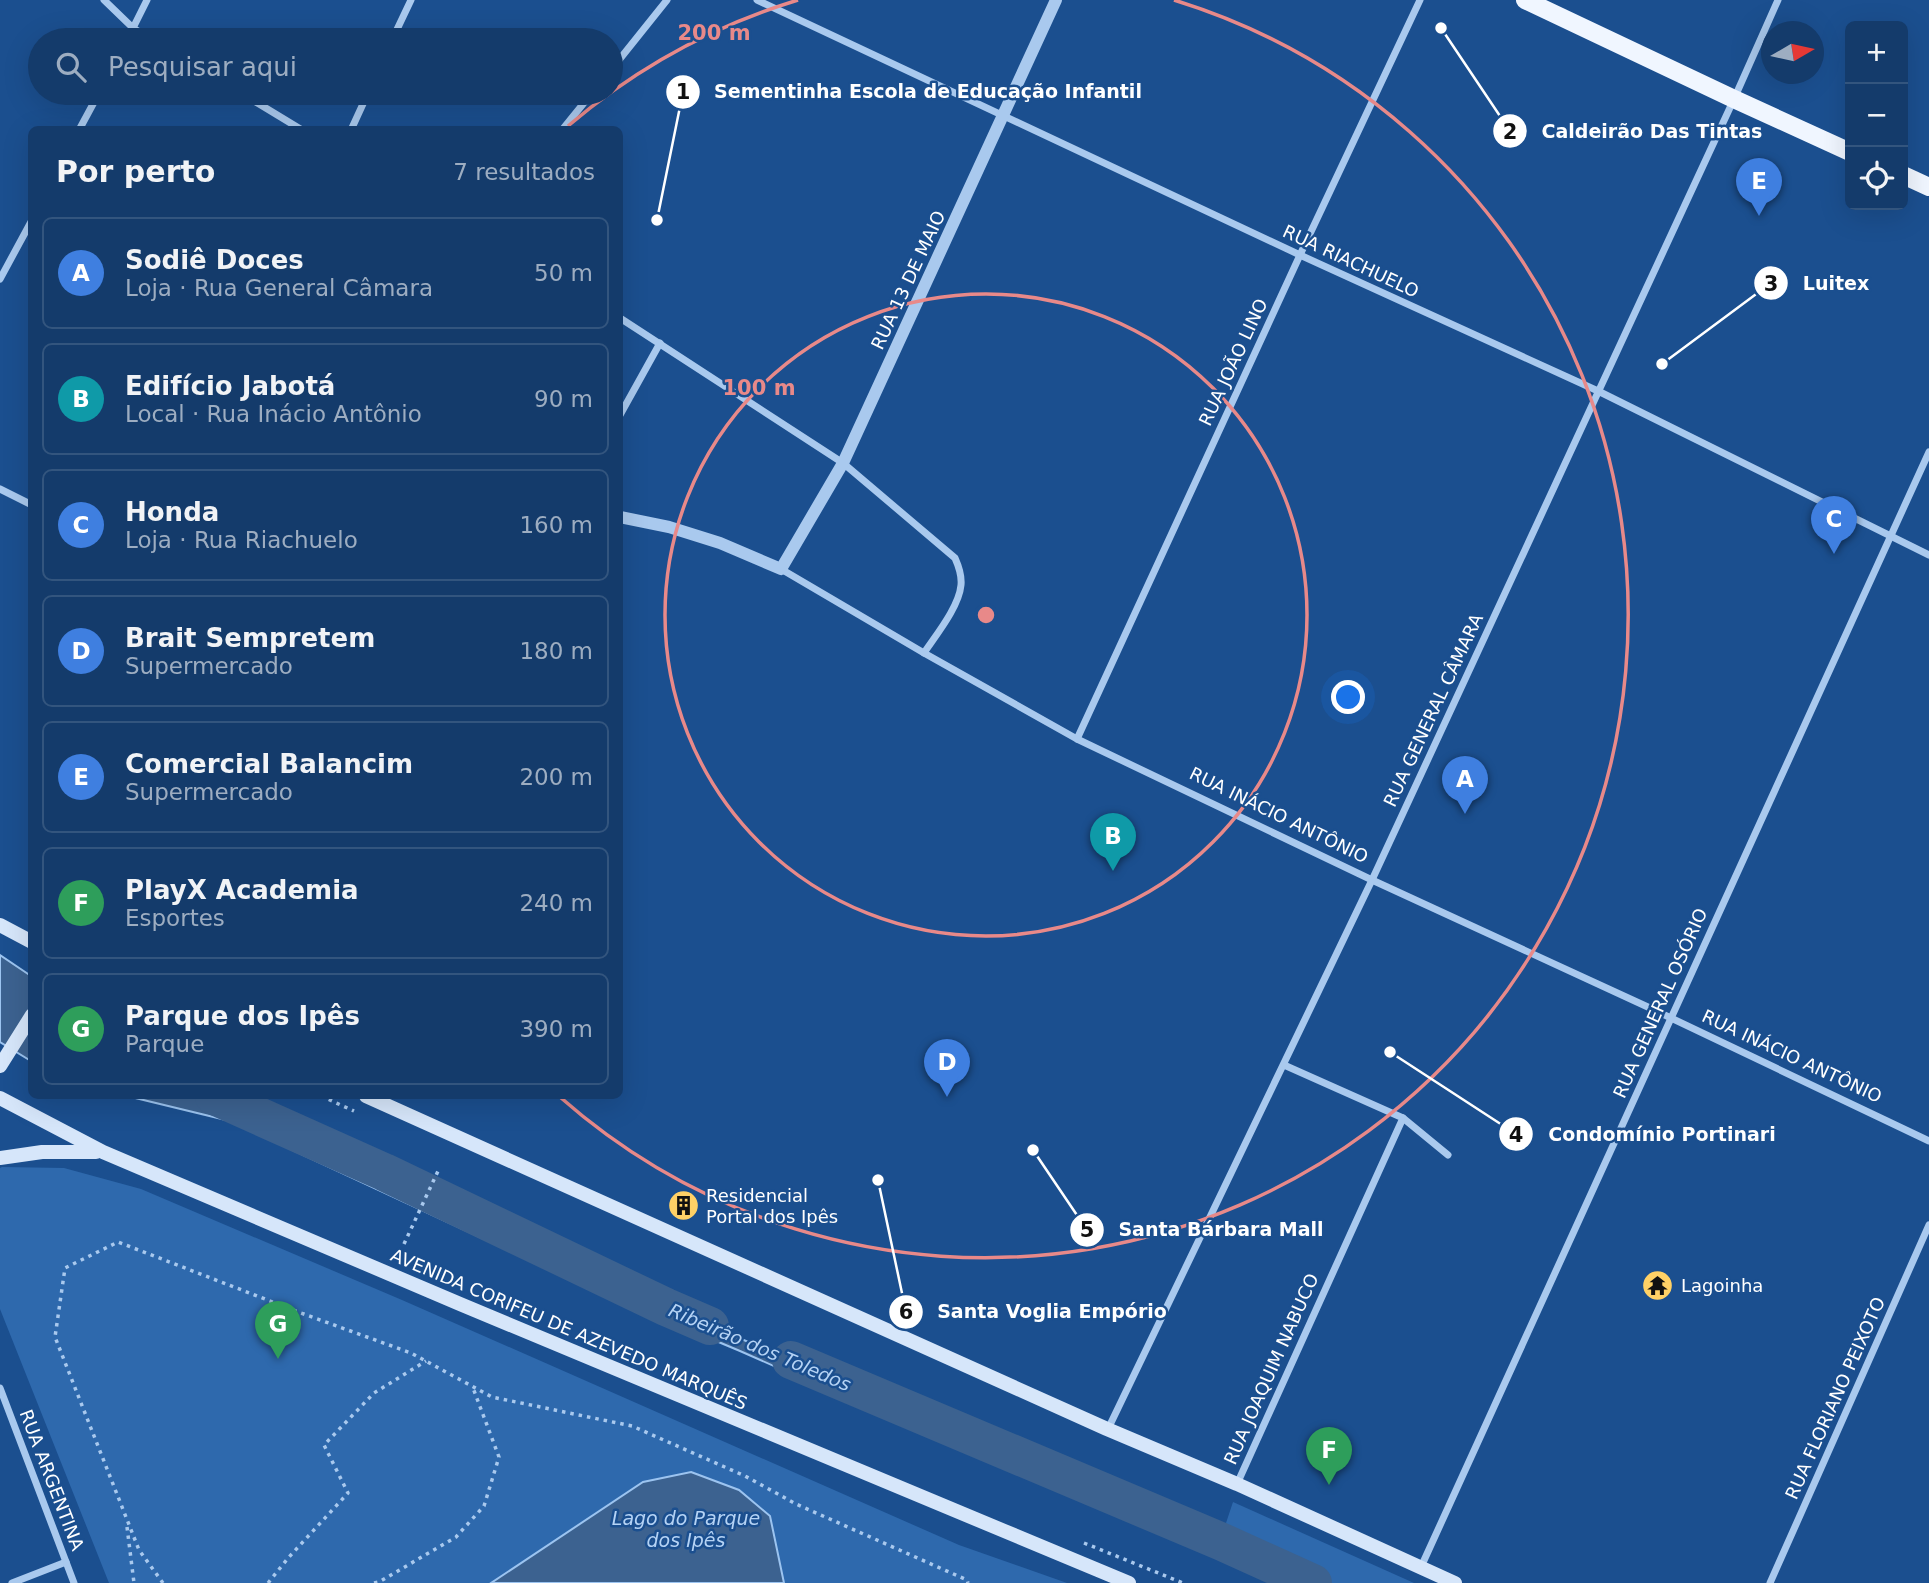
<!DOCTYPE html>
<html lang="pt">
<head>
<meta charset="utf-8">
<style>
  :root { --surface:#143b6b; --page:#1d4271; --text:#f1f3f6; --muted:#9dadc1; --line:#33557e; --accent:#e797bd }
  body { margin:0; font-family:"DejaVu Sans",sans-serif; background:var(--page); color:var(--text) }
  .controls { position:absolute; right:21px; top:21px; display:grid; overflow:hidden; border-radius:10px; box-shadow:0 7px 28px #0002 }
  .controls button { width:63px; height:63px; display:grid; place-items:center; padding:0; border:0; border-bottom:2px solid var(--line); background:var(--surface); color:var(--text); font:35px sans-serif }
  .compass { position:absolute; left:1761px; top:21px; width:63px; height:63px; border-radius:50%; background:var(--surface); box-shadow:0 7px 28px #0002; rotate:81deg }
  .you { position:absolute; left:1349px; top:698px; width:24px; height:24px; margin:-18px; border:5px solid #fff; border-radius:50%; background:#1a73e8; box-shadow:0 0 0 10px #1a73e833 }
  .badge { display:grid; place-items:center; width:46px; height:46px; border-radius:50%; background:var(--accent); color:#fff; font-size:23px; font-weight:700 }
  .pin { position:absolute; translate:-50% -58px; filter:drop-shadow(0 2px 4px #0008) }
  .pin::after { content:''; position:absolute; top:37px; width:24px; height:21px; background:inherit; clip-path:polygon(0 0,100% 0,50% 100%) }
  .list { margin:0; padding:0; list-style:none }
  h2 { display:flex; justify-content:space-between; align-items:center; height:91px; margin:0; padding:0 28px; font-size:30px }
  h2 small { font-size:23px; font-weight:400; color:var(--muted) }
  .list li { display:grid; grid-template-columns:46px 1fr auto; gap:21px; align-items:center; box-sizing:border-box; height:112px; margin:0 14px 14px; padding:0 14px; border:2px solid var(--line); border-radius:10px }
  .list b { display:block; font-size:26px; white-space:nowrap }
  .list p { margin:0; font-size:23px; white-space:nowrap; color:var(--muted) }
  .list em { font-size:23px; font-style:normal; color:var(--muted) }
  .icon { flex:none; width:38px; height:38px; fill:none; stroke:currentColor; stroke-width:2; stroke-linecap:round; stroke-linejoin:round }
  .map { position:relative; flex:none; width:1929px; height:1583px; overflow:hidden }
  .search { position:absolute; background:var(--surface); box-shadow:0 7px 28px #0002; left:28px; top:28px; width:595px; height:77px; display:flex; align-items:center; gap:18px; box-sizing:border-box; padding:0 24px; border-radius:38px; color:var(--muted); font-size:26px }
  .panel { position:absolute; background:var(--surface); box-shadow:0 7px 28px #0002; left:28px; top:126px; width:595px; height:973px; border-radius:10px }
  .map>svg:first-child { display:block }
  .green { fill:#2e69ad }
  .water { fill:#3c6290; stroke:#9cc4f0; stroke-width:2 }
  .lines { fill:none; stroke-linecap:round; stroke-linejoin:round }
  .river { stroke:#3c6290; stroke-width:38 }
  .path { stroke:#a9c9ee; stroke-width:3.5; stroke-dasharray:3.5 5; stroke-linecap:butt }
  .minor { stroke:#a9c9ee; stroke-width:7 }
  .tertiary { stroke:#a9c9ee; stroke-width:12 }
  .secondary { stroke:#d6e6fa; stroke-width:14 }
  .primary { stroke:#f0f6ff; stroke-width:18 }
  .ring { fill:none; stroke:#e88989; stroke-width:3.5 }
  .labels { text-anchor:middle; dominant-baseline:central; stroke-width:5; stroke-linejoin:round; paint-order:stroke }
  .street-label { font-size:18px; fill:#fff; stroke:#1b4f8f }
  .poi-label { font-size:18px; fill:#fff; stroke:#1b4f8f; text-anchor:start }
  .water-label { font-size:19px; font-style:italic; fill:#b5d3f5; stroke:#1b4f8f }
  .centre { fill:#e88989; stroke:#1b4f8f; stroke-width:3.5 }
  .ring-label { font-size:21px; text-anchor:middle; font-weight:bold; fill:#e88989; stroke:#1b4f8f; stroke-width:5; stroke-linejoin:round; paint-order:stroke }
  .leader { fill:none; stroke:#fff; stroke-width:2.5 }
  .callout-dot { fill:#fff; stroke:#1b4f8f; stroke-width:2.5 }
  .mark-label { font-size:21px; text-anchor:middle; font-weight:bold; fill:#111 }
  .callout-label { font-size:19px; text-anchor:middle; font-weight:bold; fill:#fff; stroke:#1b4f8f; stroke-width:5; stroke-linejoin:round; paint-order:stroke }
</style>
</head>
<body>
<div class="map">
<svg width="1929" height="1583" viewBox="0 0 1929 1583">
  <rect width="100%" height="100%" fill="#1b4f8f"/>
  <g class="green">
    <path d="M2 1167 64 1168 141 1189 402 1300 959 1545 1067 1583H109L0 1309V1168Z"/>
    <path d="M1233 1502 1414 1583H1313L1220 1541Z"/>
  </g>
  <g class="water">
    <path d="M0 955 31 976V1061L0 1042Z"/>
    <path d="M127 1096H214L384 1172 666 1307 1180 1525 1184 1531 1177 1530 994 1458H981L740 1351 585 1286 230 1121Z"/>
    <path d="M691 1472 739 1490 770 1516 784 1583H491L643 1482Z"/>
  </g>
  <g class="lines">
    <g class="river">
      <path d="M214 1096 384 1172 666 1307 710 1326"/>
      <path d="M791 1360 1220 1541 1313 1583"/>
    </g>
    <g class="path">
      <path d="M321 1096 354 1111"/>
      <path d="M404 1244 438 1171"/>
      <path d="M127 1527 134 1583"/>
      <path d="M1084 1543 1183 1583"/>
      <path d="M163 1583 139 1550 55 1337 65 1268 118 1242 301 1313 411 1353 492 1397 632 1426 745 1476 796 1504 967 1580 968 1583"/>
      <path d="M268 1583 289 1557 348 1493 324 1445 374 1393 426 1361"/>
      <path d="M374 1583 379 1582 456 1537 484 1506 499 1457 473 1388"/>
    </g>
    <g class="minor">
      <path d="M104 0 133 28 153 40"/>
      <path d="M757 0 1300 255 1598 391 1929 555"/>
      <path d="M127 40 147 0"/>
      <path d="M392 40 411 0"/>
      <path d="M611 70 667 0"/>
      <path d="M241 93 302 130"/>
      <path d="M79 130 99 93"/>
      <path d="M351 130 368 93"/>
      <path d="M562 130 592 93"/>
      <path d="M0 279 32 220"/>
      <path d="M620 318 843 463 955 558C959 567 962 575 961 585 959 607 936 635 924 653"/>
      <path d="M620 415 660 343"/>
      <path d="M0 489 32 505"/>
      <path d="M781 569 924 653 1077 739 1372 880 1650 1008 1929 1141"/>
      <path d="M1077 739 1300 255 1420 0"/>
      <path d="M1403 1118 1448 1155"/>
      <path d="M0 1388 74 1583"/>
      <path d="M1108 1429 1372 880 1734 99 1778 0"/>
      <path d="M1237 1484 1403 1118 1284 1065"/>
      <path d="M1421 1567 1929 452"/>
      <path d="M12 1583 66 1562"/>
      <path d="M1770 1583 1929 1225"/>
    </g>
    <path class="tertiary" d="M620 517 669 527 720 543 781 569 843 463 1056 0"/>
    <g class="secondary">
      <path d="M0 925 32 942"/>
      <path d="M0 1066 32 1015"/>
      <path d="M366 1096 1107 1429 1237 1484 1455 1583"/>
      <path d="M0 1098 103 1152 460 1304 1129 1583"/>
      <path d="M0 1158 42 1152H96"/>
    </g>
    <g class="primary">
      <path d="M1525 0 1734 99 1850 152"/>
      <path d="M1903 175 1929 187"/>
    </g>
  </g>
  <g class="ring">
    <circle cx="986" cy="615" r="321"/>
    <path d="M568 126A643 643 0 0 1 798 0M1174 0A643 643 0 1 1 560 1097"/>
  </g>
  <defs>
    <symbol id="building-disc" viewBox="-11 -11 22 22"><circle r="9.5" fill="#ffd166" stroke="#1b4f8f"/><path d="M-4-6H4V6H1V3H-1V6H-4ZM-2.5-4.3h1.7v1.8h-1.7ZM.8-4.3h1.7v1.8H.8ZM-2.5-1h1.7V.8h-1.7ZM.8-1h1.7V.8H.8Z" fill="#111"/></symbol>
    <symbol id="temple-disc" viewBox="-11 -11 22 22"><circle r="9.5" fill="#ffd166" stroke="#1b4f8f"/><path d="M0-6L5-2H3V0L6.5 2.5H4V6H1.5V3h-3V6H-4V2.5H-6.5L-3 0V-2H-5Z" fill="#111"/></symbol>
  </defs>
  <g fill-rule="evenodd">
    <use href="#building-disc" x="666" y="1188" width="35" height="35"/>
    <use href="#temple-disc" x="1640" y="1268" width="35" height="35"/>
  </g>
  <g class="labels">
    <g class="street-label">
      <text transform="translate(1351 261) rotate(25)">RUA RIACHUELO</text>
      <text transform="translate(908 280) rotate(-65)">RUA 13 DE MAIO</text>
      <text transform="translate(1233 362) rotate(-65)">RUA JOÃO LINO</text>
      <text transform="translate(1433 710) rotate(-65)">RUA GENERAL CÂMARA</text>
      <text transform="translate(1279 815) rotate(26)">RUA INÁCIO ANTÔNIO</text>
      <text transform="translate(1660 1003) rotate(-66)">RUA GENERAL OSÓRIO</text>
      <text transform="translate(1792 1056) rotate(25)">RUA INÁCIO ANTÔNIO</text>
      <text transform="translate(569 1329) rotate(23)">AVENIDA CORIFEU DE AZEVEDO MARQUÊS</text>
      <text transform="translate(1271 1369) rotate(-66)">RUA JOAQUIM NABUCO</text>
      <text transform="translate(1835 1398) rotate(-66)">RUA FLORIANO PEIXOTO</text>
      <text transform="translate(52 1480) rotate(69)">RUA ARGENTINA</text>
    </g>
    <g class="poi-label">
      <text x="706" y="1195">Residencial<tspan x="706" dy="21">Portal dos Ipês</tspan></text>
      <text x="1681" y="1285">Lagoinha</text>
    </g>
    <g class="water-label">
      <text transform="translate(760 1347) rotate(23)">Ribeirão dos Toledos</text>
      <text x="686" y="1518">Lago do Parque<tspan x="686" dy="22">dos Ipês</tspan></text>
    </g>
  </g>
  <circle cx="986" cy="615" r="10" class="centre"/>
  <g class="ring-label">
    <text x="714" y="40">200 m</text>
    <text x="759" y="395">100 m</text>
  </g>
  <path class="leader" d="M657 220L683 92M1441 28L1510 131M1662 364L1771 283M1390 1052L1516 1134M1033 1150L1087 1230M878 1180L906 1312"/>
  <g class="callout-dot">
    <circle cx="657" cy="220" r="7"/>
    <circle cx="1441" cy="28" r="7"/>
    <circle cx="1662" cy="364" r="7"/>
    <circle cx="1390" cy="1052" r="7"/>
    <circle cx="1033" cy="1150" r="7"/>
    <circle cx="878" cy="1180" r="7"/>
    <circle cx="683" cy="92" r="18"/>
    <circle cx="1510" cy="131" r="18"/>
    <circle cx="1771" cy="283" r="18"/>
    <circle cx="1516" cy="1134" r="18"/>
    <circle cx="1087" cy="1230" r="18"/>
    <circle cx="906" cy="1312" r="18"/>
  </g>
  <g class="mark-label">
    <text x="683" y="99">1</text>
    <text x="1510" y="139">2</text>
    <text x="1771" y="291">3</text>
    <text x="1516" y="1142">4</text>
    <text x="1087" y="1237">5</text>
    <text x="906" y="1319">6</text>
  </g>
  <g class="callout-label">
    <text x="928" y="98">Sementinha Escola de Educação Infantil</text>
    <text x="1652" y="138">Caldeirão Das Tintas</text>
    <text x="1836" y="290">Luitex</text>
    <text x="1662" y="1141">Condomínio Portinari</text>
    <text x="1221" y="1236">Santa Bárbara Mall</text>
    <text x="1052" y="1318">Santa Voglia Empório</text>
  </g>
</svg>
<div class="controls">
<button>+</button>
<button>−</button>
<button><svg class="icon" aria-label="locate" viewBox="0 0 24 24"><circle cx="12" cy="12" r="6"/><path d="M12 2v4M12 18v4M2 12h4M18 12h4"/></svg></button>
</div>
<svg class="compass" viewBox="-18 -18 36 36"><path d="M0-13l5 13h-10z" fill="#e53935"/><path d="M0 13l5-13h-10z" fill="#9dadc1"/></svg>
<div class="you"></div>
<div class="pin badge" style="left:1465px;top:814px;background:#3f7fe0">A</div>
<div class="pin badge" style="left:1113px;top:871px;background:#0f9aa8">B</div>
<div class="pin badge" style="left:1834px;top:554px;background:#3f7fe0">C</div>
<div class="pin badge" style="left:947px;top:1097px;background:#3f7fe0">D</div>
<div class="pin badge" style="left:1759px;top:216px;background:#3f7fe0">E</div>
<div class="pin badge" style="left:1329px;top:1485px;background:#2e9e5b">F</div>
<div class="pin badge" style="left:278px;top:1359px;background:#2e9e5b">G</div>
<div class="search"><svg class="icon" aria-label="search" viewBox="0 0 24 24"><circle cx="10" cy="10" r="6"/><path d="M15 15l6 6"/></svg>Pesquisar aqui</div>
<section class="panel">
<h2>Por perto<small>7 resultados</small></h2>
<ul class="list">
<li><span class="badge" style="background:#3f7fe0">A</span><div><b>Sodiê Doces</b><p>Loja · Rua General Câmara</p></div><em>50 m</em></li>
<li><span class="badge" style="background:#0f9aa8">B</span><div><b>Edifício Jabotá</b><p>Local · Rua Inácio Antônio</p></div><em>90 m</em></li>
<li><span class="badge" style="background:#3f7fe0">C</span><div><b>Honda</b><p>Loja · Rua Riachuelo</p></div><em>160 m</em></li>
<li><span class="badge" style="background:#3f7fe0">D</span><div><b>Brait Sempretem</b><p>Supermercado</p></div><em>180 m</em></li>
<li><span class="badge" style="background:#3f7fe0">E</span><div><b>Comercial Balancim</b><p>Supermercado</p></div><em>200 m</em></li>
<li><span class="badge" style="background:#2e9e5b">F</span><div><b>PlayX Academia</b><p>Esportes</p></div><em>240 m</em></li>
<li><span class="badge" style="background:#2e9e5b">G</span><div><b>Parque dos Ipês</b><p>Parque</p></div><em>390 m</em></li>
</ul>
</section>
</div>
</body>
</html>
